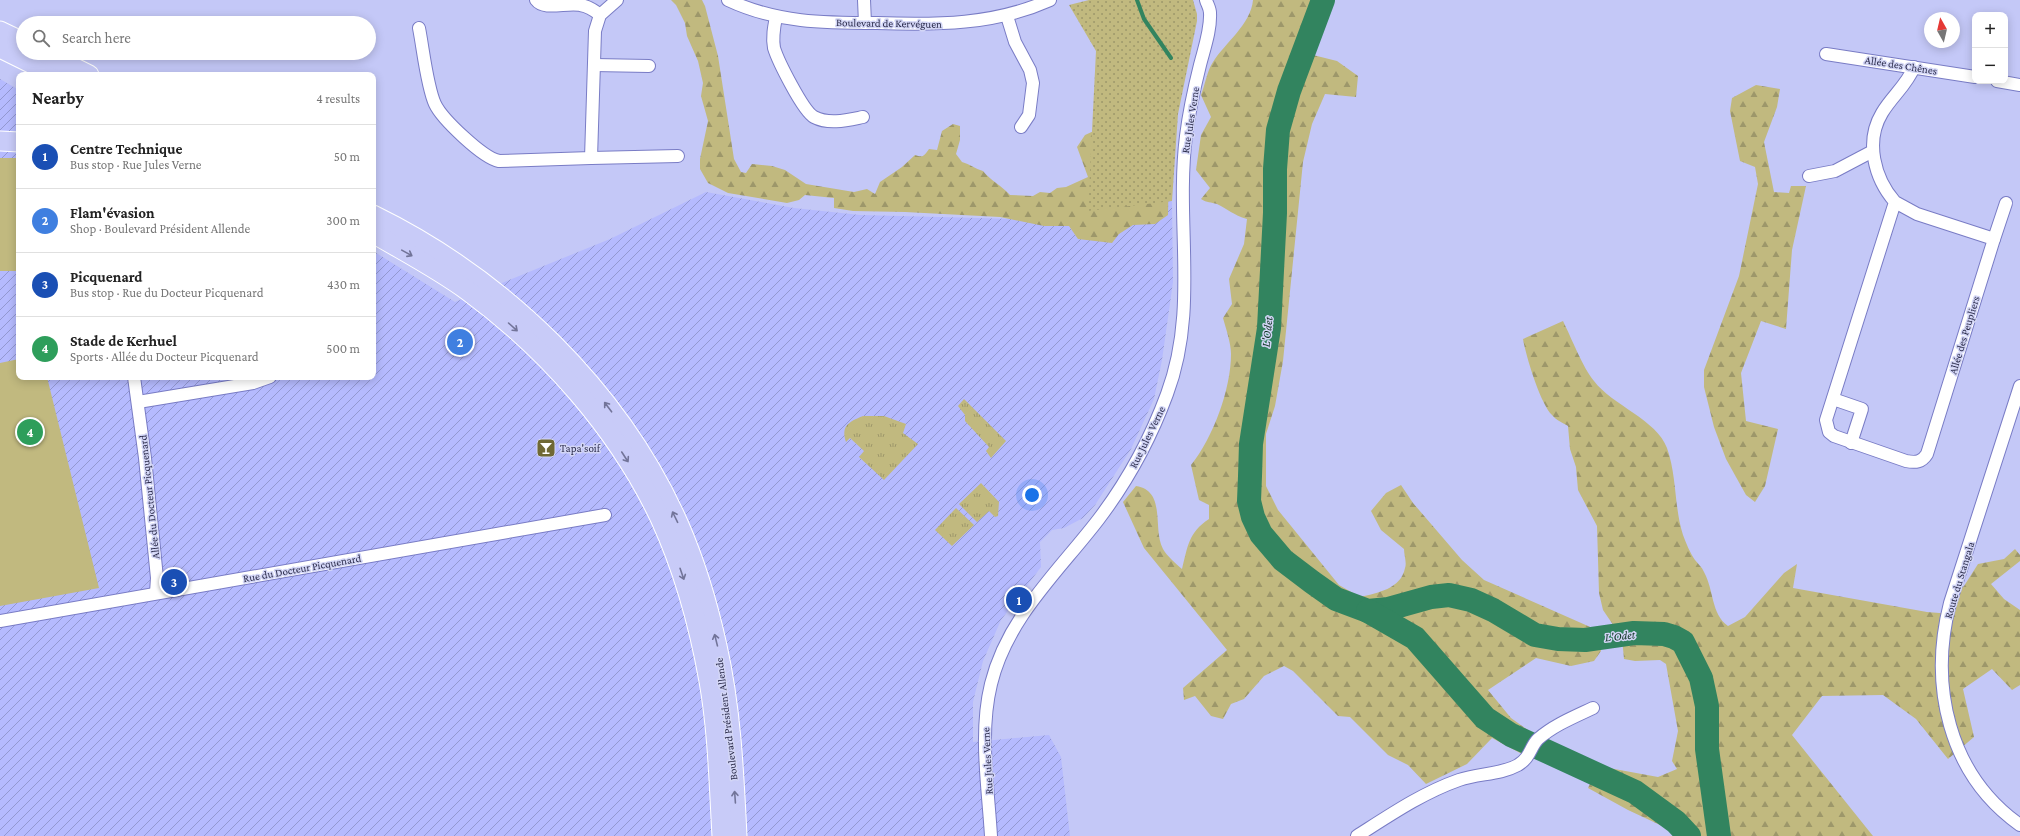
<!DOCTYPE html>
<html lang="en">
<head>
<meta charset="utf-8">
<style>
  :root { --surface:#fff; --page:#f6f6f6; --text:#222; --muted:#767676; --line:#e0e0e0; --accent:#db2777 }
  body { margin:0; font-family:"Crimson Pro",serif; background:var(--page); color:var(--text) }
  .controls { position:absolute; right:12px; top:12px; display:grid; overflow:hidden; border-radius:8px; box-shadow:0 2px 10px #0003 }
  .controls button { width:36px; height:36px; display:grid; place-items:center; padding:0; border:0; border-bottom:1px solid var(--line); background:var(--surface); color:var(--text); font:20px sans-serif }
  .compass { position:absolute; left:1924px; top:12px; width:36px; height:36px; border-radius:50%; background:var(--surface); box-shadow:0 2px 10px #0003; rotate:352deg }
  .you { position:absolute; left:1032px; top:495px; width:14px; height:14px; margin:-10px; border:3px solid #fff; border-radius:50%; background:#1a73e8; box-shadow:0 0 0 6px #1a73e833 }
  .badge { display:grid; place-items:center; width:26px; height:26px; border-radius:50%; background:var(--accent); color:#fff; font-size:13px; font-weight:700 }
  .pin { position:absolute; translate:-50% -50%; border:2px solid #fff; box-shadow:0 1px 4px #0006 }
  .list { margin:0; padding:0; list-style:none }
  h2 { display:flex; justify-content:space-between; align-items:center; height:52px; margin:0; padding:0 16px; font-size:17px }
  h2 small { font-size:13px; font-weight:400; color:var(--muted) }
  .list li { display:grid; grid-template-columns:26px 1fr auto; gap:12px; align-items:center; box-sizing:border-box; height:64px; padding:0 16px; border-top:1px solid var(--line) }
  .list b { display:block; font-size:15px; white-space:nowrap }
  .list p { margin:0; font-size:13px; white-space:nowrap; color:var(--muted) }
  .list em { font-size:13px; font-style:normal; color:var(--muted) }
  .icon { flex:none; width:22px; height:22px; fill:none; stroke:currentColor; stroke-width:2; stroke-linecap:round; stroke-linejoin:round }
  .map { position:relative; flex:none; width:2020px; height:836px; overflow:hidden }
  .search { position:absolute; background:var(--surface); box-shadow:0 2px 10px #0003; left:16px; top:16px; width:360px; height:44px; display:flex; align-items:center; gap:10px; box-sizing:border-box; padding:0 14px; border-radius:22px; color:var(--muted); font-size:15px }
  .panel { position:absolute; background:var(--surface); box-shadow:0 2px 10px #0003; left:16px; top:72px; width:360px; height:308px; border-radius:8px }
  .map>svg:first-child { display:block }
  .industrial { fill:url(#industrial-furrows) }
  .grass { fill:url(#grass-tufts) }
  .forest { fill:url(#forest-firs) }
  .park { fill:url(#park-dots) }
  .pitch { fill:#c1b97f }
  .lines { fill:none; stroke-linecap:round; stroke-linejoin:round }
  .stream { stroke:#32845f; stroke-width:4 }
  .river { stroke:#32845f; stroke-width:24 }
  .minor-casing { stroke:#797cc5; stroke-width:14 }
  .primary-casing { stroke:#fff; stroke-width:21 }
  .minor { stroke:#fff; stroke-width:12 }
  .primary { stroke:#c8cbf8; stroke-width:19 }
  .oneway { stroke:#727499 }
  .labels { text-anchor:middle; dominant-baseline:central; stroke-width:3; stroke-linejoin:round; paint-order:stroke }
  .street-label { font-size:11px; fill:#2c2d4c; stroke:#d3d6f6 }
  .poi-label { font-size:11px; fill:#2c2d4c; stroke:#d3d6f6; text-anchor:start }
  .water-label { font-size:12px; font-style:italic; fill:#0f3323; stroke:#d3d6f6 }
</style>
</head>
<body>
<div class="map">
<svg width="2020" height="836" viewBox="0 0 2020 836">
  <defs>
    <pattern id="industrial-furrows" width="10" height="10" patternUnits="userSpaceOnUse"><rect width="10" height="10" fill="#b5bafe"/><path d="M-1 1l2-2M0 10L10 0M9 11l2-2" fill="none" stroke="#9398d0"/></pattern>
    <pattern id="grass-tufts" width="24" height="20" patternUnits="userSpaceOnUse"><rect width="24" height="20" fill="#c1b97f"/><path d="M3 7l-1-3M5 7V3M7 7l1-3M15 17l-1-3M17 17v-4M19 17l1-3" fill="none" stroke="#9d976a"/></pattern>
    <pattern id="forest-firs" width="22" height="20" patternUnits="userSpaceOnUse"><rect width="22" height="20" fill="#c1b97f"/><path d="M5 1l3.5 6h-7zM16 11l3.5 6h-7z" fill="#9d976a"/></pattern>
    <pattern id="park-dots" width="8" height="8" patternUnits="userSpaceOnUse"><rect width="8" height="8" fill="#c1b97f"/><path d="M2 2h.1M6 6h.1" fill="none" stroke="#9d976a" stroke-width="1.8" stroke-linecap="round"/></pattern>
  </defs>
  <rect width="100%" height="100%" fill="#c4c8f7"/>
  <path class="industrial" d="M0 79 19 90V377H373V251L455 302 610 239 706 192 794 208 860 215 1017 219 1172 201 1173 282 1162 360 1154 399 1131 449 1095 505 1083 518 1064 528 1052 530 1040 542 1041 567 1001 620 983 661 973 702V742L1049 735 1061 757 1070 836H0Z"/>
  <g class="grass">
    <path d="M964 399 1006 441 991 458 986 451 989 447 965 421V415L958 406Z"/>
    <path d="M863 416H884L906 424 903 433 918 444 884 480 859 457 864 451 850 438 846 442C841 426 848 422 863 416Z"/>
    <path d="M981 483 999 502 998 516 995 517 989 511 977 522 959 504Z"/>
    <path d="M956 508 974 525 952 546 935 530Z"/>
  </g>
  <g class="forest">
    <path d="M671 0H702L705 6 718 56 734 159 741 172 746 173 752 164 772 166 785 170 806 184 854 192 867 189 875 194 880 182 902 167 915 155C923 158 924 156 929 149L937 150 942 131 953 124 960 126V140L956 154 962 162C970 164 975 169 983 171 990 180 1002 186 1010 195L1033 196 1040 192 1050 193 1057 188 1066 187 1088 177 1077 147 1085 135 1096 130 1169 162 1168 215 1155 224 1133 225 1119 234 1112 243 1078 239 1069 226H1044L1000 217 905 212 853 211 834 208V198L805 195 799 200 787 203 728 193 708 183 700 169V159L708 121 701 96 703 83 698 61 687 36 685 23 676 5Z"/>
    <path d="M1253 0H1315L1293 50 1337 61 1358 76 1356 97 1325 94 1312 124 1303 162 1283 361 1275 406 1266 434V486L1278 510 1339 585 1360 597C1377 593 1401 589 1405 568 1407 563 1404 555 1404 549L1381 530 1371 511 1386 493 1401 485 1413 503 1462 560 1484 580 1597 630 1601 651 1594 661 1571 666 1536 658 1488 690 1511 718 1536 736 1522 754 1492 738 1467 764 1426 784 1408 765 1388 755 1350 717 1338 716 1293 671 1284 666 1264 676 1244 699 1231 704 1223 719 1211 716 1195 696 1184 700 1183 688 1227 650 1144 548 1123 502 1136 486C1167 491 1152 529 1163 549 1167 556 1176 564 1182 569 1188 546 1188 533 1209 519V505L1199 500 1191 465C1213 438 1231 389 1231 354 1231 343 1226 329 1223 318L1232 304 1229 279 1244 244 1247 219C1233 215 1228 209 1217 204 1211 202 1207 203 1201 199L1210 188 1196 170 1201 135 1211 117 1201 95C1205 85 1207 71 1213 62 1225 43 1251 24 1253 0Z"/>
    <path d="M1756 85 1780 89 1777 107 1764 142 1774 192 1789 193 1791 186H1806L1792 250 1786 329 1761 321 1741 373 1746 421 1778 429 1765 486 1755 502 1746 495 1726 459 1714 427 1704 387V370L1739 276 1758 184 1755 167 1740 161 1730 111 1732 98Z"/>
    <path d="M1563 321C1571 337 1583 368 1594 381 1612 405 1657 420 1667 448 1677 476 1674 507 1683 535 1686 543 1690 553 1695 560 1698 564 1702 567 1704 572 1714 590 1711 614 1728 626L1745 617 1784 573 1797 564 1793 588 1927 612 1952 614 1958 591 1964 586 1978 564 2004 559 2015 549 2020 555V561L1991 584 2004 599 2020 610V685L2012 690 1992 669 1963 689 1974 737 1948 759 1916 719 1883 695 1822 696 1792 735 1873 836H1677L1675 832 1628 810 1588 788 1597 769 1609 768 1658 777 1677 769 1672 761 1678 731 1666 664 1660 660 1635 661 1624 659 1622 638 1603 610 1599 593 1597 526 1578 490 1576 467 1570 449 1568 426C1563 423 1556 420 1552 415 1540 403 1526 356 1523 339Z"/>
  </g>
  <path class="park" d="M1089 0H1193L1197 14V21L1178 114 1172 201 1088 211 1096 51 1069 5Z"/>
  <g class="pitch">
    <rect x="0" y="158" width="19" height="113"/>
    <path d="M19 359V377H47L99 588 0 606V363Z"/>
  </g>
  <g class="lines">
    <path class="stream" d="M1137 0 1144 19 1171 58"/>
    <g class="river">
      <path d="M1323 0 1289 91 1278 130 1275 169V213L1269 328 1251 444 1250 476 1249 501 1253 517 1261 534 1283 560 1312 582 1336 599 1368 611 1388 609 1431 597 1449 595 1471 600 1493 610 1535 635 1558 639 1585 640 1634 633 1664 634 1674 637 1683 642 1701 678 1707 706V749L1719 836"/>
      <path d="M1368 611 1415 638 1485 718 1511 735 1635 792 1676 822 1689 836"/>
    </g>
    <defs>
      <g id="minor">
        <path d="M536 0C544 11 567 2 580 5 588 6 594 10 600 15"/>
        <path d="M728 0C777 23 824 23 877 23 937 25 994 25 1050 0"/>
        <path d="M864 0 865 23"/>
        <path d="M1007 16 1015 42 1030 70 1033 83 1029 115 1021 127"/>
        <path d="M776 17C774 27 772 37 774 48 778 61 803 111 814 117 829 125 848 120 863 117"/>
        <path d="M419 28C423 48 427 87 435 104 442 119 483 158 499 161L591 158 595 31 600 15 617 0"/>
        <path d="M1826 54 1975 77"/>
        <path d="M594 65 649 66"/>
        <path d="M1997 81 2020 85"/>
        <path d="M591 158 678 156"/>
        <path d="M1809 176 1835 171 1873 151"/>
        <path d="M1895 202 1917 214 1994 239 1927 454C1922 462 1916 463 1906 461L1834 436 1829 432 1826 420 1895 202C1874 178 1865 141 1882 113 1892 96 1907 85 1914 67"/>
        <path d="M1994 239 2006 203"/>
        <path d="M134 377 145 458 157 578 156 593"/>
        <path d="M2020 386 1950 603C1929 685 1948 774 2020 825"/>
        <path d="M1833 399 1862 409 1851 443"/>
        <path d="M138 402 253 383 270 377"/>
        <path d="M0 621 605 515"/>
        <path d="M991 836C988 786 979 733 991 684 1007 618 1058 572 1098 520 1127 482 1150 440 1167 394 1199 309 1175 224 1186 136 1189 112 1194 89 1200 65 1204 49 1211 30 1210 13 1210 8 1207 4 1206 0"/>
        <path d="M1357 836C1390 815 1422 793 1459 780 1478 773 1500 775 1518 765 1531 757 1530 747 1538 739 1554 725 1574 717 1593 708"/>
      </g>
      <g id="primary">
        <path d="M0 31 23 42"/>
        <path d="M0 48 55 75"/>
        <path d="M45 53 89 75"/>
        <path d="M0 141 19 142"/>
        <path d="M373 215C504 279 620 391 679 525 696 564 708 605 717 646 731 708 734 773 737 836"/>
        <path d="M373 233C405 252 438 269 468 291 547 349 618 429 660 518 684 570 699 625 709 681 718 732 719 785 722 836"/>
      </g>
    </defs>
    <use href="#minor" class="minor-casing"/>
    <use href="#primary" class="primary-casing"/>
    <use href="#minor" class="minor"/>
    <use href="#primary" class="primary"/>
  </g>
  <defs><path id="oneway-shaft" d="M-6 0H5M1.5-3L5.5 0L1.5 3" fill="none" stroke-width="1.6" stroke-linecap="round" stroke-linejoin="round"/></defs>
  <g class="oneway">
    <use href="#oneway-shaft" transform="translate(407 253) rotate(29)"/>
    <use href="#oneway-shaft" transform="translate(513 327) rotate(42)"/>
    <use href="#oneway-shaft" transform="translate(608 407) rotate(-127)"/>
    <use href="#oneway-shaft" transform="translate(625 457) rotate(57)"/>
    <use href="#oneway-shaft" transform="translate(675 517) rotate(-116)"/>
    <use href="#oneway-shaft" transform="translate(682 574) rotate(71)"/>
    <use href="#oneway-shaft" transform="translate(716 640) rotate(-104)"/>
    <use href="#oneway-shaft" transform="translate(735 797) rotate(-94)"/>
  </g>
  <defs>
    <symbol id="bar-square" viewBox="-11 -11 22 22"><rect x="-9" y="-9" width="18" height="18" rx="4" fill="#6f6834" stroke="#d3d6f6"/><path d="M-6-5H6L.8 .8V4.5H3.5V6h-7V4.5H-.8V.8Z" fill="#fff"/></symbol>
  </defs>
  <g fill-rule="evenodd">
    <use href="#bar-square" x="535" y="437" width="22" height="22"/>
  </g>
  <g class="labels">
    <g class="street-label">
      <text transform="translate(889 23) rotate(1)">Boulevard de Kervéguen</text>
      <text transform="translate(1901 65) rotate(9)">Allée des Chênes</text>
      <text transform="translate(1190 120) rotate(-81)">Rue Jules Verne</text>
      <text transform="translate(1964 335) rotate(-73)">Allée des Peupliers</text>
      <text transform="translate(1147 437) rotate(-64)">Rue Jules Verne</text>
      <text transform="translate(149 497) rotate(-96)">Allée du Docteur Picquenard</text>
      <text transform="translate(302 568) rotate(-10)">Rue du Docteur Picquenard</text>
      <text transform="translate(1959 580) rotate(-73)">Route du Stangala</text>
      <text transform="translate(726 719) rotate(-97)">Boulevard Président Allende</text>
      <text transform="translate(987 761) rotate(-93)">Rue Jules Verne</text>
    </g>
    <g class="poi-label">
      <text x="560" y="448">Tapa'soif</text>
    </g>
    <g class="water-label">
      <text transform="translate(1267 332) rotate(-84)">L'Odet</text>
      <text transform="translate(1620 636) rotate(-6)">L'Odet</text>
    </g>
  </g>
</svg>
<div class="controls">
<button>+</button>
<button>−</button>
</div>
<svg class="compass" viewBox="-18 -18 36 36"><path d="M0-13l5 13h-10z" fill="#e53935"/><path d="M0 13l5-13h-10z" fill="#767676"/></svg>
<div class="you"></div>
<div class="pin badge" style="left:1019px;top:600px;background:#1a4fb4">1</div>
<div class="pin badge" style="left:460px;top:342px;background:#3f7fe0">2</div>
<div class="pin badge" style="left:174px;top:582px;background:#1a4fb4">3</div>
<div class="pin badge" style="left:30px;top:432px;background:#2e9e5b">4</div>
<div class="search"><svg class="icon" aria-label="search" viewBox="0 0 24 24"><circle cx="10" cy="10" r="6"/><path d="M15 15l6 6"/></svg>Search here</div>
<section class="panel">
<h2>Nearby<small>4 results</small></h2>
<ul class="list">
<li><span class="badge" style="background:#1a4fb4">1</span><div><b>Centre Technique</b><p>Bus stop · Rue Jules Verne</p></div><em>50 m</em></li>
<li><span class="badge" style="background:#3f7fe0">2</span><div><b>Flam'évasion</b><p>Shop · Boulevard Président Allende</p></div><em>300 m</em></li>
<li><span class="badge" style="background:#1a4fb4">3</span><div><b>Picquenard</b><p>Bus stop · Rue du Docteur Picquenard</p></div><em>430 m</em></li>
<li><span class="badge" style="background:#2e9e5b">4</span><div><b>Stade de Kerhuel</b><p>Sports · Allée du Docteur Picquenard</p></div><em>500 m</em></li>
</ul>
</section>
</div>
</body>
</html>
